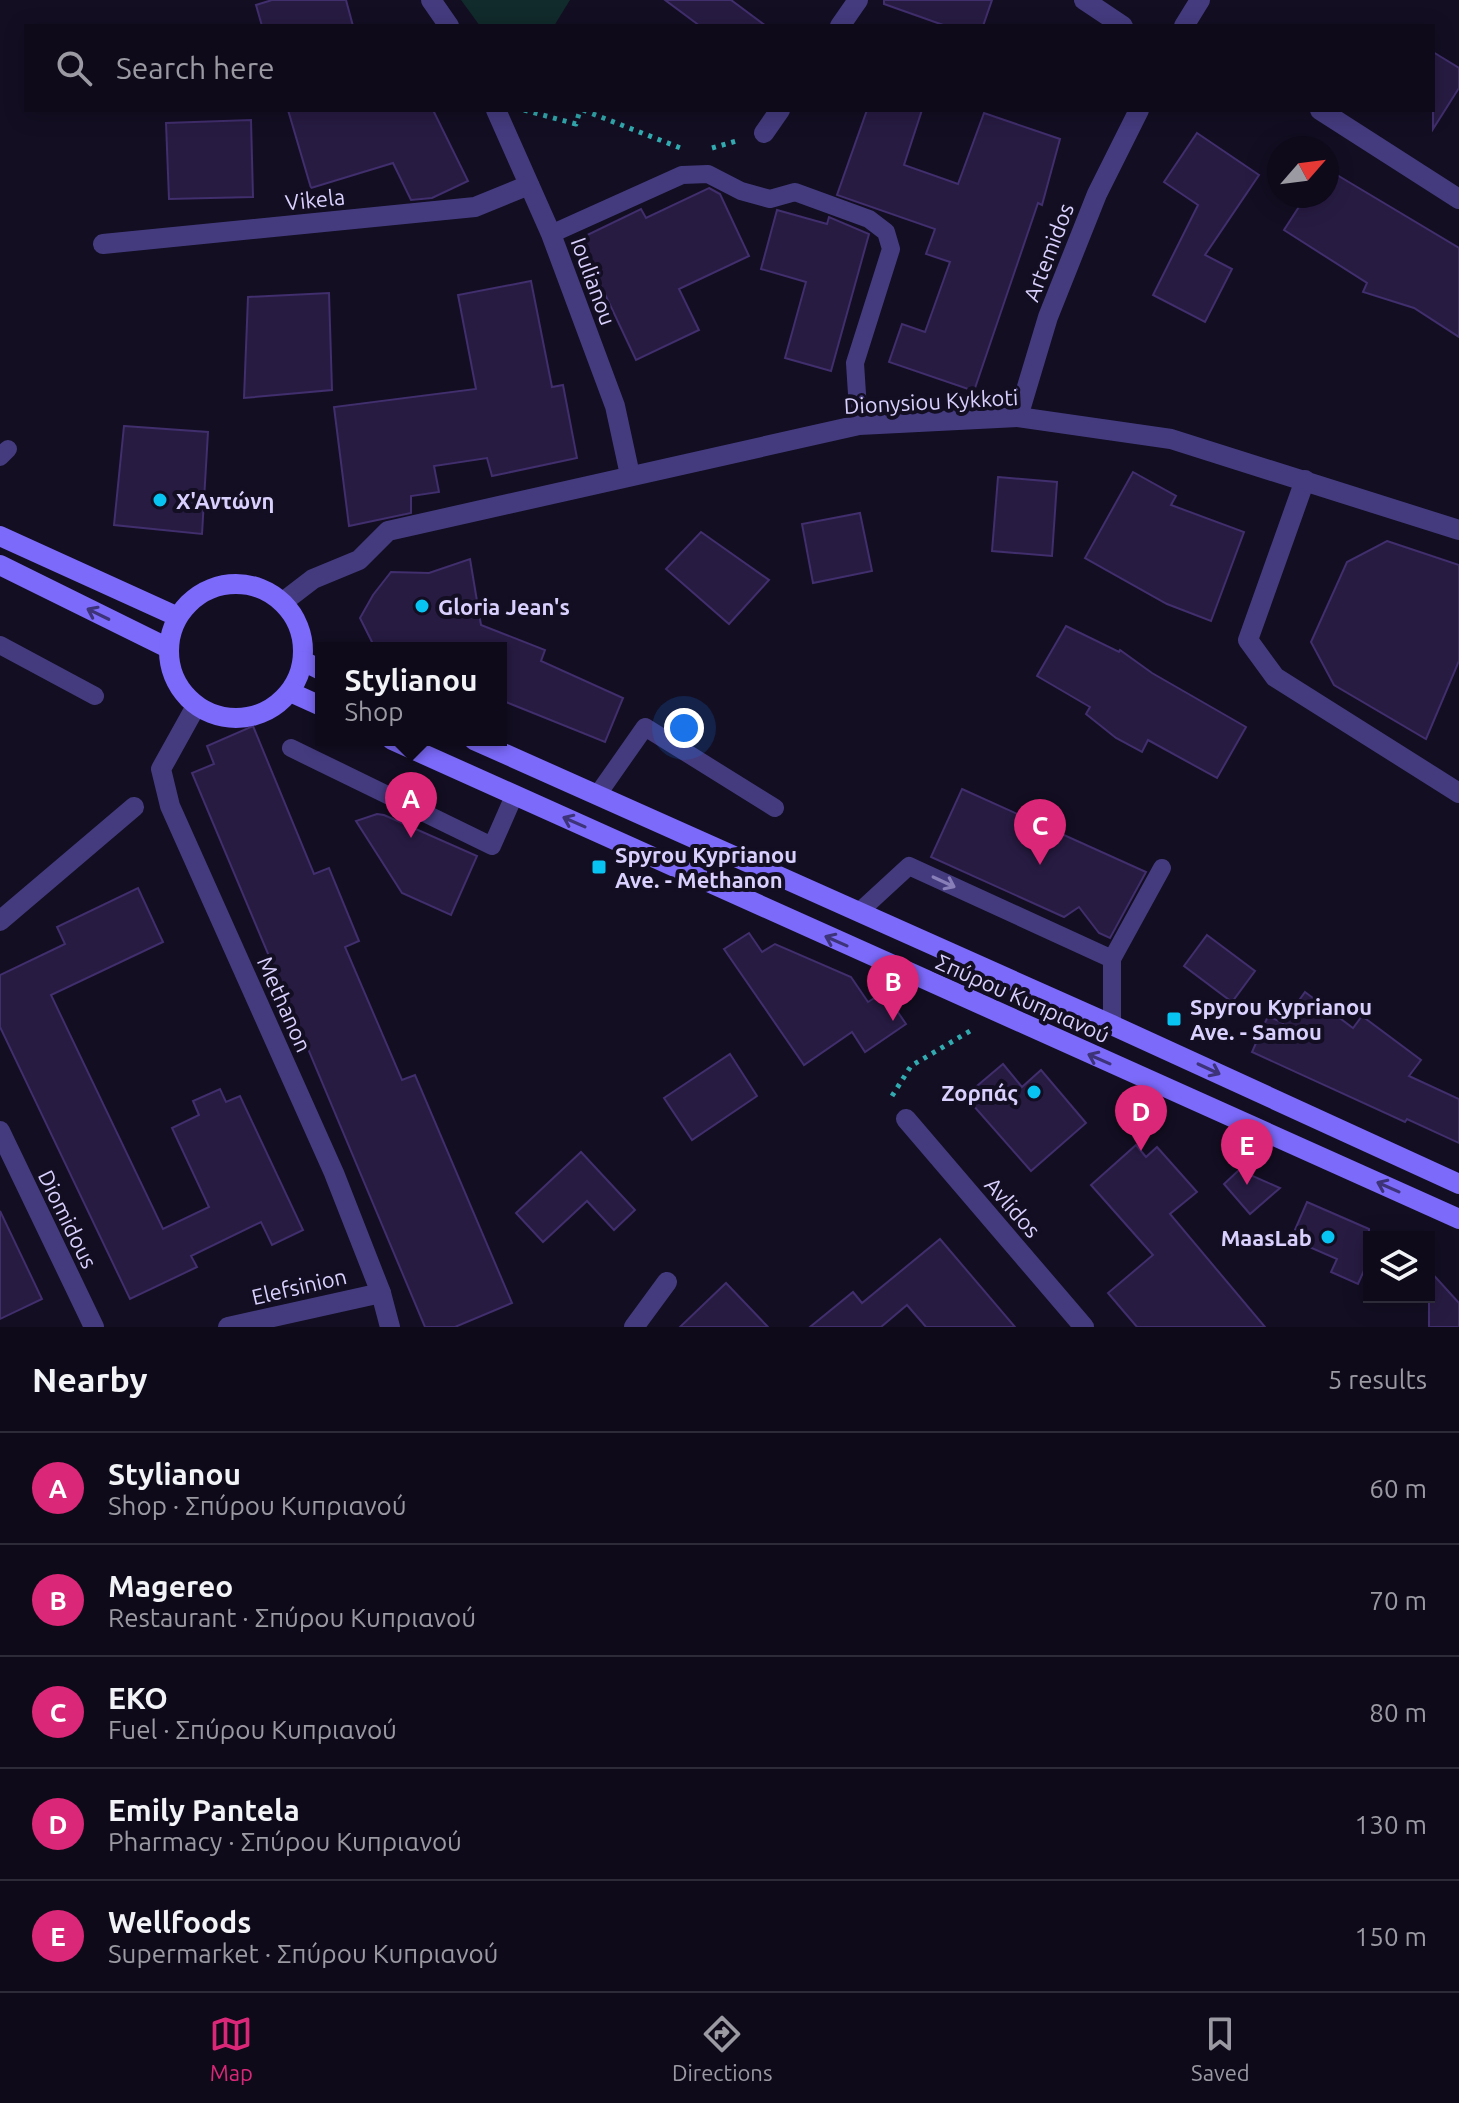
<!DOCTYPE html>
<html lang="en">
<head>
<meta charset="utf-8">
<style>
  :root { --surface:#0e0a1a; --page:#1c1827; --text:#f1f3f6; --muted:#9b9aa2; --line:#2e2b39; --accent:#db2777 }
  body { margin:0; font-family:Ubuntu,sans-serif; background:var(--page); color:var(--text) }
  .controls { position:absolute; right:24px; bottom:24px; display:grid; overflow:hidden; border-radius:0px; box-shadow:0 4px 20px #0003 }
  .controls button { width:72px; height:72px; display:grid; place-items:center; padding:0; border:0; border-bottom:2px solid var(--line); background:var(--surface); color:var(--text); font:40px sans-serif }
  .compass { position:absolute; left:1267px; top:136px; width:72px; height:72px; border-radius:50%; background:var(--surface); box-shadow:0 4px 20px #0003; rotate:62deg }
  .you { position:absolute; left:684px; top:728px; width:28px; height:28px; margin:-20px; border:6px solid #fff; border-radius:50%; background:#1a73e8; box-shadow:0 0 0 12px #1a73e833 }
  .badge { display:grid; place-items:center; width:52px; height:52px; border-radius:50%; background:var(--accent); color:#fff; font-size:26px; font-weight:700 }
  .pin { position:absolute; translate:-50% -66px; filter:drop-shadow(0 2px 4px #0008) }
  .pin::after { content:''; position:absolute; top:42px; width:28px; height:24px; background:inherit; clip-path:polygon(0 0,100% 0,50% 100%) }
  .popup { position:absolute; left:315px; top:642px; width:192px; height:104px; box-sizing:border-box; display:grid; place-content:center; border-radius:0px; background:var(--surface); filter:drop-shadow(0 2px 6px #0005); font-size:26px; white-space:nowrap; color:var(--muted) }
  .popup b { font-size:30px; color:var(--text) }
  .popup::after { content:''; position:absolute; left:50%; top:100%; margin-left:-16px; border:16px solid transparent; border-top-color:var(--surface) }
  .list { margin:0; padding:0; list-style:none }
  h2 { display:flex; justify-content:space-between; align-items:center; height:104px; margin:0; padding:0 32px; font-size:34px }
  h2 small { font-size:26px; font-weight:400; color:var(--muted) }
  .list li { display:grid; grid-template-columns:52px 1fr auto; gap:24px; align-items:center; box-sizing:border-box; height:112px; padding:0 32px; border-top:2px solid var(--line) }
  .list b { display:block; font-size:30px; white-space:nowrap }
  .list p { margin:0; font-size:26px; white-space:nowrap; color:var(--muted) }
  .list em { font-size:26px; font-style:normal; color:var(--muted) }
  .icon { flex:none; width:44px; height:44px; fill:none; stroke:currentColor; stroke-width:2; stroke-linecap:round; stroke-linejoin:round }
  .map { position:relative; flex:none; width:1459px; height:1327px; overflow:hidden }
  .search { position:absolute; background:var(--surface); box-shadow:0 4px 20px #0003; left:24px; right:24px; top:24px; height:88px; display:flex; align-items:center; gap:20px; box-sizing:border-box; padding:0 28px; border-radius:0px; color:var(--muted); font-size:30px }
  .sheet { height:664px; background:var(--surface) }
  nav { display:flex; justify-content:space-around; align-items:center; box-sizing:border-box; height:112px; border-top:2px solid var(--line); background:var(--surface); font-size:22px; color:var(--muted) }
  nav a { display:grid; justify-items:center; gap:4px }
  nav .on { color:var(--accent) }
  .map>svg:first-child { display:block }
  .green { fill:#112a2b }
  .building { fill:#271b42; stroke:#402e6d; stroke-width:2 }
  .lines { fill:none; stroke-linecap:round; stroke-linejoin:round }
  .path { stroke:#32abb0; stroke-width:5; stroke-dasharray:4 6; stroke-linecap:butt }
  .service { stroke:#443b7f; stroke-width:18 }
  .minor { stroke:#443b7f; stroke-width:20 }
  .tertiary { stroke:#443b7f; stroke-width:20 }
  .secondary { stroke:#7c6afa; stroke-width:20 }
  .oneway { stroke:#3d3378 }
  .oneway2 { stroke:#887eb8 }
  .poi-dot { fill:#07c4f2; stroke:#130e22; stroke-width:3 }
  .labels { text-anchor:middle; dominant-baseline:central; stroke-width:8; stroke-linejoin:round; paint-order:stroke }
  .street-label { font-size:22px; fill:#dad0fe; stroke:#130e22 }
  .poi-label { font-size:22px; font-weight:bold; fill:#dad0fe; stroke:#130e22; text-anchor:start }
</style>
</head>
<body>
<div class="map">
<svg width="1459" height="1327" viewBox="0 0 1459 1327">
  <rect width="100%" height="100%" fill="#130e22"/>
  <path class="green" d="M461 0H570L554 26H480Z"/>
  <g class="building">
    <path d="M272 0H346L353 26H262L256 5Z"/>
    <path d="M665 0H731L766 26H700Z"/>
    <path d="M884 0H992L983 26H946L884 4Z"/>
    <path d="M1433 52 1459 68V88L1433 129Z"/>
    <path d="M288 110H433L468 181 432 198 411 200 393 163 311 188Z"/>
    <path d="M867 110H922L904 165 958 184 984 113 1060 139 1042 205 1038 203 974 391 889 362 902 324 925 332 950 262 926 254 935 229 837 195Z"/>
    <path d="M251 120 253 197 169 199 166 123Z"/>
    <path d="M1197 133 1259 175 1205 255 1232 269 1205 322 1153 295 1198 205 1164 182Z"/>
    <path d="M1327 169 1459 248V337L1414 308 1363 292 1367 283 1284 230 1306 196H1327Z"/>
    <path d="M709 188 720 194 749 256 679 289 699 330 636 360 579 239 641 209 646 218Z"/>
    <path d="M777 210 827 224 829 217 869 234 831 371 785 358 806 282 761 269Z"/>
    <path d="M531 281 552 387 563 385 577 458 492 476 487 458 434 466 439 492 411 496V513L349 526 334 407 476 389 458 295Z"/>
    <path d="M329 293 332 390 244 398 248 297Z"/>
    <path d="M124 426 208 432 202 534 114 525Z"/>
    <path d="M1133 472 1176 496 1171 505 1244 532 1211 621 1167 604 1085 558Z"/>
    <path d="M998 477 1057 482 1052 556 992 551Z"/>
    <path d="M860 513 872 571 813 583 802 524Z"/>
    <path d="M701 532 769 580 729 624 666 569Z"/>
    <path d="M1387 541 1459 565V661L1426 739 1334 685 1311 642 1347 562Z"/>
    <path d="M470 559 481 625 545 650 541 661 623 698 605 742 501 700V648H375L360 618 373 595 391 572 429 573Z"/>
    <path d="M1066 626 1119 652 1120 650 1152 673 1246 727 1217 778 1148 740 1142 752 1116 738 1086 714 1090 707 1037 676Z"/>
    <path d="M253 726 314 874 329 868 359 941 345 947 402 1080 415 1075 512 1303 455 1327H425L192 773 214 764 207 746Z"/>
    <path d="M962 789 1146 872 1110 938 1099 933 1079 907 1064 917 931 857Z"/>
    <path d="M377 814 384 815 477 856 451 915 402 893 356 821Z"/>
    <path d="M138 888 163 942 51 995 163 1229 209 1207 172 1128 199 1115 193 1101 220 1089 226 1102 240 1096 303 1230 272 1245 261 1222 191 1256 197 1267 130 1299 0 1027V975L65 944 57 927Z"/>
    <path d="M749 933 762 952 775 944 851 977 868 1002 884 992 906 1024 865 1052 852 1032 804 1065 724 949Z"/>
    <path d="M1207 935 1255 971 1232 1002 1184 966Z"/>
    <path d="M1305 992 1353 1028 1362 1016 1421 1060 1409 1076 1459 1099V1143L1407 1119 1405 1122 1252 1052 1268 1016 1283 1023Z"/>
    <path d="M730 1054 757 1096 692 1140 664 1098Z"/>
    <path d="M1003 1064 1022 1087 1041 1070 1086 1123 1031 1171 965 1096Z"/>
    <path d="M1136 1145 1146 1157 1157 1147 1197 1192 1170 1214 1265 1327H1137L1108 1293 1153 1255 1091 1185Z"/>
    <path d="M581 1152 635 1210 614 1230 587 1201 543 1242 516 1213Z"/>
    <path d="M1239 1170 1280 1188 1250 1214 1224 1184Z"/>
    <path d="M1307 1202 1369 1229V1259L1358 1284 1331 1272 1337 1259 1291 1239Z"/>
    <path d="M0 1211 42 1299 0 1319Z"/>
    <path d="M940 1239 1015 1327H926L907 1305 881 1327H810L853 1292 862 1303Z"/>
    <path d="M1429 1270 1459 1303V1327H1429Z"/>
    <path d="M726 1283 768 1327H680Z"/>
  </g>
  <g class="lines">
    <g class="path">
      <path d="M524 110 576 124 580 110"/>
      <path d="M583 110 683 149"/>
      <path d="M712 148 740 140"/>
      <path d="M892 1096 911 1066 975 1028"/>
    </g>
    <g class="service">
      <path d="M551 234 682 175 708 174 741 191 770 199 795 192 869 219 886 232 891 249 855 363 859 425"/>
      <path d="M0 457 8 449"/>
      <path d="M0 645 95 696"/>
      <path d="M291 748 492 846 514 796"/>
      <path d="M598 794 645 727 775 808"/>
      <path d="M859 912 909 866 1112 959"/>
      <path d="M1112 1025V959L1162 868"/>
    </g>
    <g class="minor">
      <path d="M431 0 449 26"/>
      <path d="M1084 0 1123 26"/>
      <path d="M840 26 858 0"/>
      <path d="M1184 26 1200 0"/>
      <path d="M496 110 551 234 615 406 630 475"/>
      <path d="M1320 110 1459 199"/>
      <path d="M764 133 780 110"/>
      <path d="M103 244 475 207 529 185"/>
      <path d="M1018 417 1048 317 1097 194 1139 110"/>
      <path d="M1305 480 1248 640 1275 677 1459 793"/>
      <path d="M283 602 313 579 359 560 388 531 859 425 1018 417 1171 439 1459 530"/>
      <path d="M0 921 134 807"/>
      <path d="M906 1119 1084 1327"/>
      <path d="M0 1131 94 1327"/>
      <path d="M228 1327 381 1293"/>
      <path d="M634 1327 667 1282"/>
    </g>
    <path class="tertiary" d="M196 706 161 769 170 806 334 1173 381 1293 390 1327"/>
    <g class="secondary">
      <path d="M0 536 176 616"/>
      <path d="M0 565 168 648"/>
      <circle cx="236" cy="651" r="67"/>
      <path d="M303 661 321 670"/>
      <path d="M290 692 321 706"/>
      <path d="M392 740 1459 1219"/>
      <path d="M474 740 1112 1025 1459 1184"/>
    </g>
  </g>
  <defs><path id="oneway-shaft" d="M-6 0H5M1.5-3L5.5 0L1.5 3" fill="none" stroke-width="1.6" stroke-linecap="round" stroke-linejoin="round" transform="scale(2)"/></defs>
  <g class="oneway">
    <use href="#oneway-shaft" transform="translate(98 614) rotate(-154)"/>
    <use href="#oneway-shaft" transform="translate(574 822) rotate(-156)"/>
    <use href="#oneway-shaft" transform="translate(836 941) rotate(-156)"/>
    <use href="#oneway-shaft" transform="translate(1099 1059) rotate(-156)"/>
    <use href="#oneway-shaft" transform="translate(1209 1069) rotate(25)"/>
    <use href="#oneway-shaft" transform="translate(1388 1187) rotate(-156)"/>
  </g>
  <use class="oneway2" href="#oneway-shaft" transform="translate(944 882) rotate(25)"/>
  <g class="poi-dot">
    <circle cx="160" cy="500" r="8"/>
    <circle cx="422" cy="606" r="8"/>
    <rect x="591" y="859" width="16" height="16" rx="4"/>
    <rect x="1166" y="1011" width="16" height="16" rx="4"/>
    <circle cx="1034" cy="1092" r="8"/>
    <circle cx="1328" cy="1237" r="8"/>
  </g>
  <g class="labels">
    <g class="street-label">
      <text transform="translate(315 199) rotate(-6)">Vikela</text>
      <text transform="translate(1048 252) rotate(-69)">Artemidos</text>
      <text transform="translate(594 281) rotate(70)">Ioulianou</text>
      <text transform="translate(931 401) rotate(-3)">Dionysiou Kykkoti</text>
      <text transform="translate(1023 998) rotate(24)">Σπύρου Κυπριανού</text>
      <text transform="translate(285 1004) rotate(66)">Methanon</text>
      <text transform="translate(1013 1207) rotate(49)">Avlidos</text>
      <text transform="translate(68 1219) rotate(64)">Diomidous</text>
      <text transform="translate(299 1286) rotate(-13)">Elefsinion</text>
    </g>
    <g class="poi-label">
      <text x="176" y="500">Χ'Αντώνη</text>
      <text x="438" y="606">Gloria Jean's</text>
      <text x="615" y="854">Spyrou Kyprianou<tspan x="615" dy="25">Ave. - Methanon</tspan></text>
      <text x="1190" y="1006">Spyrou Kyprianou<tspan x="1190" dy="25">Ave. - Samou</tspan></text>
      <text x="1018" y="1092" text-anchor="end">Ζορπάς</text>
      <text x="1312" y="1237" text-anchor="end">MaasLab</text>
    </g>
  </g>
</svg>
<div class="controls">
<button><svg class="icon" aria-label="layers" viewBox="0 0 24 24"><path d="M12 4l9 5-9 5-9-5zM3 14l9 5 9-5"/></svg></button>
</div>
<svg class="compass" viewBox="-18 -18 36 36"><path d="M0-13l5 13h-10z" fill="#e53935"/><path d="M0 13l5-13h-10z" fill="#9b9aa2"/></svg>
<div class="you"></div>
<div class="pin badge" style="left:411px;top:838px">A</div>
<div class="popup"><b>Stylianou</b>Shop</div>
<div class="pin badge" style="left:893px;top:1021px">B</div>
<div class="pin badge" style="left:1040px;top:865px">C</div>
<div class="pin badge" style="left:1141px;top:1151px">D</div>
<div class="pin badge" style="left:1247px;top:1185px">E</div>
<div class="search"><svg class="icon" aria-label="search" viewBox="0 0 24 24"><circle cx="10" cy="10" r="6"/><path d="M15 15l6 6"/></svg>Search here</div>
</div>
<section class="sheet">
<h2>Nearby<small>5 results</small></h2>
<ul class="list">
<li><span class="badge">A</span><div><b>Stylianou</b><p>Shop · Σπύρου Κυπριανού</p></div><em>60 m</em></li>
<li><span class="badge">B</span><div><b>Magereo</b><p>Restaurant · Σπύρου Κυπριανού</p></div><em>70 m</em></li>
<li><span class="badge">C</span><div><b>EKO</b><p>Fuel · Σπύρου Κυπριανού</p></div><em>80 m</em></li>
<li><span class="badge">D</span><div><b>Emily Pantela</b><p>Pharmacy · Σπύρου Κυπριανού</p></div><em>130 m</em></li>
<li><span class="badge">E</span><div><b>Wellfoods</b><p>Supermarket · Σπύρου Κυπριανού</p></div><em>150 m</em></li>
</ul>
</section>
<nav>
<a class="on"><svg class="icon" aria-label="map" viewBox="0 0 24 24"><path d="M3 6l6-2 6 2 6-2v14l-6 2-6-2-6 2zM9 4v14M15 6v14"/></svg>Map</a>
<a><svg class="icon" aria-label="directions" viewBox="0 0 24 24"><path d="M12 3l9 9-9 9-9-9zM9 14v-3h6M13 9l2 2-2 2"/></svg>Directions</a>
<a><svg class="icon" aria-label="saved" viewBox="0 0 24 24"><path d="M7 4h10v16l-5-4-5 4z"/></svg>Saved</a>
</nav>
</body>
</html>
